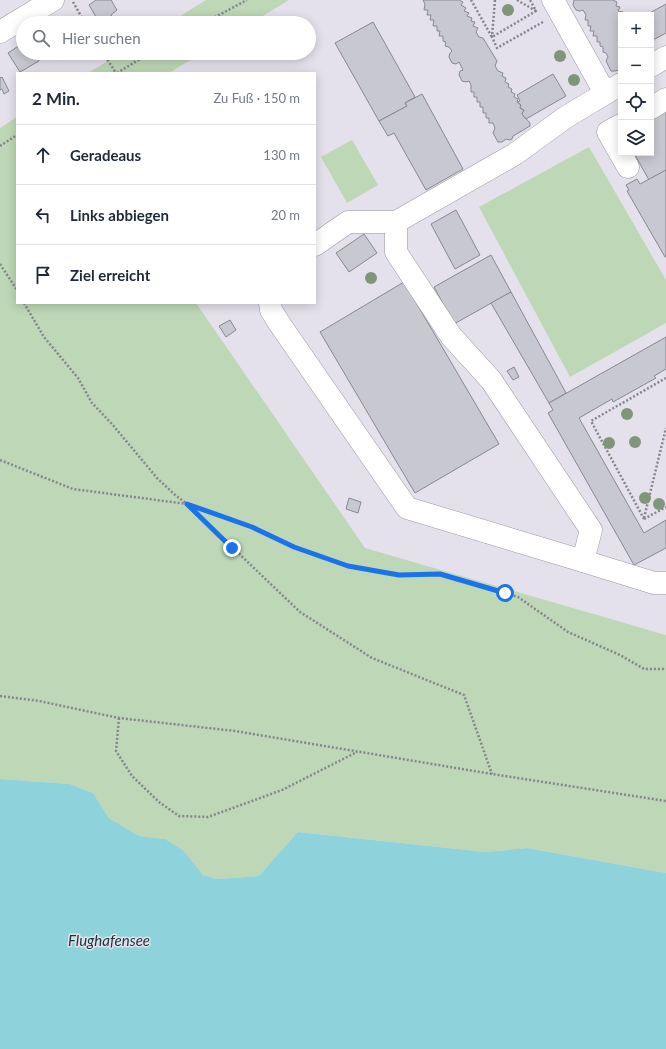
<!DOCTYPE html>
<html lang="de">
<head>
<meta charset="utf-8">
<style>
  :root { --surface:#fff; --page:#f2f2f3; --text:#1f2937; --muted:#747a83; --line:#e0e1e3 }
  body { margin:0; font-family:Lato,sans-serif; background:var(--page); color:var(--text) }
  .controls { position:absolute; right:12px; top:12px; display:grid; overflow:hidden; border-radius:0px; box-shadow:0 2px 10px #0003 }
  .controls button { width:36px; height:36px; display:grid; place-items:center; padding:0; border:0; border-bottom:1px solid var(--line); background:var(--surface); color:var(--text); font:20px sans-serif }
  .stop { position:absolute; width:12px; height:12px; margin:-9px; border:3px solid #1a73e8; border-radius:50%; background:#fff }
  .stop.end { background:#1a73e8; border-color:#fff; box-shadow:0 1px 4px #0008 }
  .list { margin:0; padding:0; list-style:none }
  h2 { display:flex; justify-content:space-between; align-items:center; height:52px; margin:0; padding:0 16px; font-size:17px }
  h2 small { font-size:13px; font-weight:400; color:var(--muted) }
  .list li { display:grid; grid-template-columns:26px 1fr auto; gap:12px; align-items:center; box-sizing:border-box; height:60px; padding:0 16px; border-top:1px solid var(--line) }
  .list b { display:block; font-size:15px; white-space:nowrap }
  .list em { font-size:13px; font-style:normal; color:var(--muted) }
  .icon { flex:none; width:22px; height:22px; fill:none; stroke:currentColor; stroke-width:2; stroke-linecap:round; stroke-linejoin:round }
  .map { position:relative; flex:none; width:666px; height:1049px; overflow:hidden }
  .search { position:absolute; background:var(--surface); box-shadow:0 2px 10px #0003; left:16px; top:16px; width:300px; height:44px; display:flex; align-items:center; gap:10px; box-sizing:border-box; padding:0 14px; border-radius:22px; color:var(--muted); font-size:15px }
  .panel { position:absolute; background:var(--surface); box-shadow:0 2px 10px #0003; left:16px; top:72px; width:300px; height:232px; border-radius:0px }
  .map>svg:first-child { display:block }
  .green { fill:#bed7b6 }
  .water { fill:#8ed3dc }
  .building { fill:#c8c8d2; stroke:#888892 }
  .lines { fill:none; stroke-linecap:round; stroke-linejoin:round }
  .minor-casing { stroke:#9c99a2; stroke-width:23 }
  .path { stroke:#87858c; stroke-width:2.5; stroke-dasharray:2 2; stroke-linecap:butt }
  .minor { stroke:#fff; stroke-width:22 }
  .tree { fill:#80967a }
  .route { stroke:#1a73e8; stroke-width:5 }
  .labels { text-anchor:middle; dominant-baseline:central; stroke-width:3; stroke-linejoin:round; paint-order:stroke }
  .water-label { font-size:15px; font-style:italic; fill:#13363a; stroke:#e4e1ec }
</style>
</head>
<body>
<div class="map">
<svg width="666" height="1049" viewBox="0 0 666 1049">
  <rect width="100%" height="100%" fill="#e4e1ec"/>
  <g class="green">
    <path d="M206 0H289L251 23H169Z"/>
    <path d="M121 53H202L169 73H88Z"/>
    <path d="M17 117V303H196L365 548 666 635V873L527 848 486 852 299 832 259 876 217 879 203 875 183 850 165 839 139 836 109 818 93 793 70 784 0 779V128Z"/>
    <path d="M352 140 378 185 347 203 321 157Z"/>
    <path d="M589 147 666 280V323L570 377 479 207Z"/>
  </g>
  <path class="water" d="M0 779 70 784 93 793 109 818 139 836 165 839 183 850 203 875 217 879 259 876 298 832 486 852 527 848 666 873V1049H0Z"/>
  <g class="building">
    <path d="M96 0H111L117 10 111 15 113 19 107 23 103 19 99 22 89 5Z"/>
    <path d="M423 0H459L463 2 461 5 466 8 464 11 469 13 467 16 472 18 471 21 475 22 473 26 478 28 476 32 479 37 483 38 497 61 495 66 498 71 503 73 502 76 506 78 505 82 509 84 508 87 512 89 511 92 515 94 514 97 518 99 517 102 521 105 520 108 524 110 522 114 530 123V126L513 136 512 139 510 140 506 139 502 142H498L493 133 495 128 493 123H489V118H486V113H483V107H480V102H477V97H474V92H471V85L469 81 466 82 462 81 459 75 460 71 463 70 459 62 456 64 452 63 449 57 450 53 452 51 449 47 445 46 446 42 443 41V36H439L440 31H437V26H433L434 20H430L431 15H427L428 10H424L425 4Z"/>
    <path d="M574 0H613L617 2 616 6 620 7 618 11 623 12 621 15V69L615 71H611L606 61 608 57 606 53 603 52V47L600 46V42H597V36H593L594 31H590L591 26H588V20H585L586 15 583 10 580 11 576 10 573 5Z"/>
    <path d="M666 4V33L651 41V15H646Z"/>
    <path d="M373 22 415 97 405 103 407 106 379 121 335 43Z"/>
    <path d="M23 43V53H35L39 61 20 72 8 53Z"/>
    <path d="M57 53H72L61 60Z"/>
    <path d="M553 74 566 96 526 119 522 114 524 110 520 108 521 105 517 102 520 101 517 95Z"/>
    <path d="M0 77 1 78 2 77 9 91 4 94 2 89 0 90Z"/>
    <path d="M422 94 463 169 426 190 394 133 388 136 379 121 407 106 405 103Z"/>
    <path d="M666 110V170L649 180 634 153H651V115Z"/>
    <path d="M666 170V257H665L627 191 629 190 626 185 637 179 640 184Z"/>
    <path d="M456 210 480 255 455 269 431 224Z"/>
    <path d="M364 234 377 253 349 272 336 253Z"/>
    <path d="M491 255 511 292 454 324 434 287Z"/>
    <path d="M404 282 499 444 415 493 320 332Z"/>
    <path d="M511 292 566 393 549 403 491 303Z"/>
    <path d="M230 320 236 330 226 337 219 326Z"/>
    <path d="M666 337V369L654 376 656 378 613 402 612 399 579 418 644 533 666 520V548L634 565 548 413 553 410 549 403Z"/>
    <path d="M514 367 519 377 513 380 507 371Z"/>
    <path d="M349 498 361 502 358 513 346 509Z"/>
  </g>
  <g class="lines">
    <defs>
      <g id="minor">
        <path d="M553 0 605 93"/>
        <path d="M0 32 53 0"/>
        <path d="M651 66 666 57"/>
        <path d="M651 108 666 99"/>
        <path d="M621 125 608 132 628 167"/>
        <path d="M396 222V252L451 336 491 380 591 530 583 561 654 583H666"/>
        <path d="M315 245 348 222H396L515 154 566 117 621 84"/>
        <path d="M270 303 271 310 279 323 407 508 583 561"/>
      </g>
    </defs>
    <use href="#minor" class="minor-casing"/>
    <g class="path">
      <path d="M471 0 492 37 536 11 530 0"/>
      <path d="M495 0 492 37 497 48 543 22"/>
      <path d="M517 0 536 11"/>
      <path d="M73 2 85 23"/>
      <path d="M204 23 247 0"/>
      <path d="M103 53 116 73"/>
      <path d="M117 73 150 53"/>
      <path d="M0 146 17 135"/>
      <path d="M0 264 17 290"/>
      <path d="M24 303 44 337 78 378 92 403 112 424 157 478 174 494 187 504 300 612 372 658 464 695 492 774"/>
      <path d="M0 460 73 489 187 504 252 527 293 547 348 566 399 575 440 574 518 597 568 632 620 655 644 669H666"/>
      <path d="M644 518 666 428"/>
      <path d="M644 519 591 421 666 378"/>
      <path d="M644 519 666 507"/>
      <path d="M0 696 39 701 119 718 235 731 492 774 666 801"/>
      <path d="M119 718 116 751 132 776 159 802 179 816 208 817 282 790 357 752"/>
    </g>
    <use href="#minor" class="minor"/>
  </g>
  <g class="tree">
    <circle cx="508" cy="10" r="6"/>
    <circle cx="560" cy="56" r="6"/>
    <circle cx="574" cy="80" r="6"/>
    <circle cx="371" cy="278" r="6"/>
    <circle cx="627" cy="414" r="6"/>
    <circle cx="635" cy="442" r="6"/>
    <circle cx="609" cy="443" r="6"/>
    <circle cx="645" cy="498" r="6"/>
    <circle cx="659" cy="504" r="6"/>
  </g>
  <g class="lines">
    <path class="route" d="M232 548 187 504 252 527 294 547 348 566 399 575 440 574 505 593"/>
  </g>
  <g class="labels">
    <g class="water-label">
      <text x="109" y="940">Flughafensee</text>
    </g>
  </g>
</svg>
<div class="controls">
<button>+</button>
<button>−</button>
<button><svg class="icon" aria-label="locate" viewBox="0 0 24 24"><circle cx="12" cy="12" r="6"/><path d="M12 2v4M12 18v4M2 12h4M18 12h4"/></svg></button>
<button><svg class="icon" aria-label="layers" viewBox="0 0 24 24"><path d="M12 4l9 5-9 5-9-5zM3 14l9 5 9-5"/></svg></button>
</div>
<div class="stop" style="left:505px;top:593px"></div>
<div class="stop end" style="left:232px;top:548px"></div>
<div class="search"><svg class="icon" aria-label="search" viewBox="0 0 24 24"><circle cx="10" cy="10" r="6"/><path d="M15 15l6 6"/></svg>Hier suchen</div>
<section class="panel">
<h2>2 Min.<small>Zu Fuß · 150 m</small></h2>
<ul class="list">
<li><svg class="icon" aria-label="ahead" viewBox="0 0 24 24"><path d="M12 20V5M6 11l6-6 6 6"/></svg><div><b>Geradeaus</b></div><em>130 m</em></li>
<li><svg class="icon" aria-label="left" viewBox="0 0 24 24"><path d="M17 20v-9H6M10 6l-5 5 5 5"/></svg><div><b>Links abbiegen</b></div><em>20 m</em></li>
<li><svg class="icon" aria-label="arrive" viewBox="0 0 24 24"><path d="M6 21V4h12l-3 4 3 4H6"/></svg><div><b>Ziel erreicht</b></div></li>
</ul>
</section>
</div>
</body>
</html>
